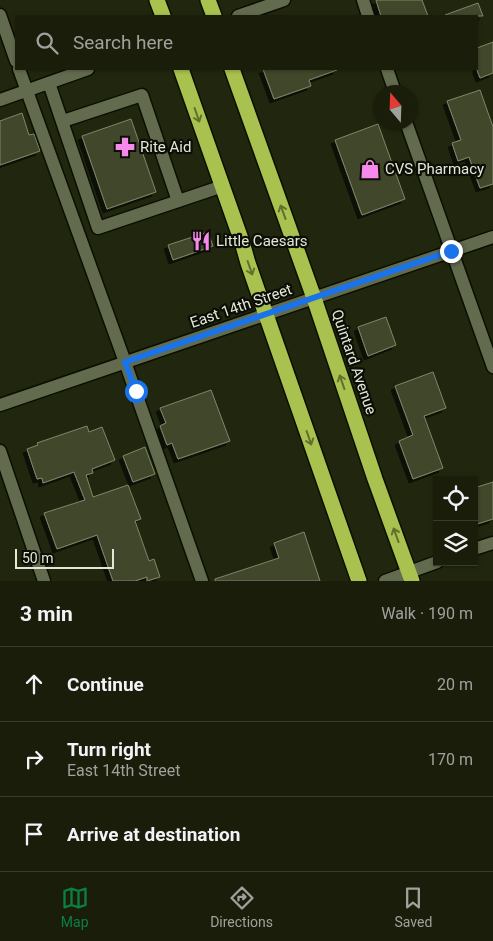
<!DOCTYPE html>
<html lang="en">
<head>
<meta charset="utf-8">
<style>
  :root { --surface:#191d0a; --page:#222613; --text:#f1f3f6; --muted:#9fa29c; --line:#373b2b; --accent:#0b8043 }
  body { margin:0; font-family:Roboto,sans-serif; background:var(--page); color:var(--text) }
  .controls { position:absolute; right:15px; bottom:15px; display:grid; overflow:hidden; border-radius:0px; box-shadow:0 1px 4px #0004 }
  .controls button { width:45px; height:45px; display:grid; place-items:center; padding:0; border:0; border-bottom:1px solid var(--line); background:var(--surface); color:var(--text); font:25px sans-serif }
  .compass { position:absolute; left:373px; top:85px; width:45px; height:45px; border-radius:50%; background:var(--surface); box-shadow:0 1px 4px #0004; rotate:341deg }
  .scale { position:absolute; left:15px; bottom:12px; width:99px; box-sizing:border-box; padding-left:5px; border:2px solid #e2e7d7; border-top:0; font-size:14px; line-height:18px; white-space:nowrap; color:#e2e7d7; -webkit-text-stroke:4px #0c0e05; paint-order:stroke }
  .stop { position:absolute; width:15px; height:15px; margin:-11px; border:4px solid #1a73e8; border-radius:50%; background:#fff }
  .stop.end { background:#1a73e8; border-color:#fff; box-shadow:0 1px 5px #0008 }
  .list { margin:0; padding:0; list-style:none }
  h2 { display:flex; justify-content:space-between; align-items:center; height:65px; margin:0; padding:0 20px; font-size:21px }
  h2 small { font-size:16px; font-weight:400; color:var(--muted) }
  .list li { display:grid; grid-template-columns:32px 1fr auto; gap:15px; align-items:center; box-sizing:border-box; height:75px; padding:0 20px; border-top:1px solid var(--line) }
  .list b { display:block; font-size:19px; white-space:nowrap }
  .list p { margin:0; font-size:16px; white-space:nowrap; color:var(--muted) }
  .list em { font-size:16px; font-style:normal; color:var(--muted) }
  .icon { flex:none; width:28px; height:28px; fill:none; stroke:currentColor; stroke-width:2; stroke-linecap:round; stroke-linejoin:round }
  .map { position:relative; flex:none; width:493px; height:581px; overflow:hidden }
  .search { position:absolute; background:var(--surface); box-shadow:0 1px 4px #0004; left:15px; right:15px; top:15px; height:55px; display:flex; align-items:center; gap:12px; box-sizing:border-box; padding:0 18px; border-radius:0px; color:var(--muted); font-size:19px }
  .sheet { height:290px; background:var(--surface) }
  nav { display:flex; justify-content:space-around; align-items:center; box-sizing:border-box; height:70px; border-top:1px solid var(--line); background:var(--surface); font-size:14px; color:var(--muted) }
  nav a { display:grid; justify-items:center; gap:2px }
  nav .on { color:var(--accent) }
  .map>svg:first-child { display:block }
  .building { fill:#3f462b; stroke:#7f876a; filter:url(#shadow) }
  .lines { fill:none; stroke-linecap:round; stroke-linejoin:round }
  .minor-casing { stroke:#0b0f00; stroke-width:15 }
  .highway-casing { stroke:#0b0f00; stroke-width:18 }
  .minor { stroke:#636b4f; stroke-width:12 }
  .highway { stroke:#a9c14e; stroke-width:15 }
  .oneway { stroke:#62702d }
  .route { stroke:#1a73e8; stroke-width:6 }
  .labels { text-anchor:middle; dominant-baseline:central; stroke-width:4.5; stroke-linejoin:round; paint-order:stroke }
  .poi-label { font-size:15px; fill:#e2e7d7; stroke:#0c0e05; text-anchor:start }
  .street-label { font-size:15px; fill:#e2e7d7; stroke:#0c0e05 }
</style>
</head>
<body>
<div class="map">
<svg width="493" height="581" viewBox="0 0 493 581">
  <defs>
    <filter id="shadow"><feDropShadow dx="-4" dy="4" stdDeviation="0" flood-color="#0009"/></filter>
  </defs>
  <rect width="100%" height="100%" fill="#21270e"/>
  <g class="building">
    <path d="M376 0H422L428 16H381Z"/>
    <path d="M478 3 483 16H445V15Z"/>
    <path d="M493 42V73L480 78 477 70V48Z"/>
    <path d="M263 69H337V70L309 80 311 86 274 99Z"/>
    <path d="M480 90 493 127V184L480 188 469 157 458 161 452 143 461 140 447 101Z"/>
    <path d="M22 113 29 135 34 134 40 151 0 165V121Z"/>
    <path d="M131 119 156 192 107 209 82 136Z"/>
    <path d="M378 124 405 199 362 215 335 140Z"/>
    <path d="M208 232 213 246 173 260 168 245Z"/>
    <path d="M386 317 396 345 368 356 358 327Z"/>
    <path d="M433 372 446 408 424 416 443 468 413 479 399 441 413 435 395 386Z"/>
    <path d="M211 390 230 441 178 459 172 443 167 445 160 426 166 423 160 408Z"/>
    <path d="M87 426 89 432 102 427 115 460 92 469 93 473 86 475 93 497 128 485 141 519 135 521 149 561 154 559 160 577 147 581V577L135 581H113L97 535 57 549 44 513 85 500 74 472 43 483 42 478 37 479 27 449 38 445 37 443Z"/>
    <path d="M145 447 155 474 133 482 123 456Z"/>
    <path d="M493 482V519L474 525V488Z"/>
    <path d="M304 532 320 581H215V579L279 558 274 543Z"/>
  </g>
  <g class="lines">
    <defs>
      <g id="minor">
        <path d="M363 0 368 16"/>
        <path d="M0 15 16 61"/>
        <path d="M238 16 284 0"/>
        <path d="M19 69 125 362 202 581"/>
        <path d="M387 69 395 92"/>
        <path d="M49 83 98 228 223 186"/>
        <path d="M0 100 88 69"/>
        <path d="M63 121 142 95 178 201"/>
        <path d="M406 122 493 367"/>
        <path d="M0 405 493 237"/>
        <path d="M0 451 44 581"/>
        <path d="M474 549 493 543"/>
        <path d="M385 581 437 562"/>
      </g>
      <g id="highway">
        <path d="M157 0 163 16"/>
        <path d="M208 0 214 16"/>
        <path d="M181 69 242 242 248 263 359 581"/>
        <path d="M232 69 314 298 375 479 412 581"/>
      </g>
    </defs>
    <use href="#minor" class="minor-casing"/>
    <use href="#highway" class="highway-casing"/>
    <use href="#minor" class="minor"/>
    <use href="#highway" class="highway"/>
  </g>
  <defs><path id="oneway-shaft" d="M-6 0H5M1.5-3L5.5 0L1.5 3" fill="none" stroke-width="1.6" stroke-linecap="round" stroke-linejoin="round" transform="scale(1.25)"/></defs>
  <g class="oneway">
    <use href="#oneway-shaft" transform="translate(197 115) rotate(71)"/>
    <use href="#oneway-shaft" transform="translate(283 212) rotate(-110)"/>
    <use href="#oneway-shaft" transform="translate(250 268) rotate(71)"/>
    <use href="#oneway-shaft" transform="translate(342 382) rotate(-109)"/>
    <use href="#oneway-shaft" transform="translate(309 438) rotate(71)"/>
    <use href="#oneway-shaft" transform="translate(396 535) rotate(-110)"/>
  </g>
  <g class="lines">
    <path class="route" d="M136 391 125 362 451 251"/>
  </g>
  <defs>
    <symbol id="pharmacy-bare" viewBox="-9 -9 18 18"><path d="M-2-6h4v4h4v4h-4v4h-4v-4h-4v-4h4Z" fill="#f788ec" stroke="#0c0e05" stroke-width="2.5" paint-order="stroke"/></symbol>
    <symbol id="shop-bare" viewBox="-9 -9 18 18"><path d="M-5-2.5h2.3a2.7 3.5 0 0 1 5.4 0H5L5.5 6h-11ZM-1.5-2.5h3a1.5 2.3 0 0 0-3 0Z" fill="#f788ec" stroke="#0c0e05" stroke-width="2.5" paint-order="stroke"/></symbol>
    <symbol id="restaurant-bare" viewBox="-9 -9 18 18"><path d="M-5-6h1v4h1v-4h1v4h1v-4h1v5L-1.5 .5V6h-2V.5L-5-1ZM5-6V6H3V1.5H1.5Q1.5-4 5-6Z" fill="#f788ec" stroke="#0c0e05" stroke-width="2.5" paint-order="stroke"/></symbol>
  </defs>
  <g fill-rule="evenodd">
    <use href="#pharmacy-bare" x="111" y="133" width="28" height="28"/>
    <use href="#shop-bare" x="356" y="155" width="28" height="28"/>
    <use href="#restaurant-bare" x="187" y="227" width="28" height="28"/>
  </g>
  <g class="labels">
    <g class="poi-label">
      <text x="140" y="147">Rite Aid</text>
      <text x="385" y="169">CVS Pharmacy</text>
      <text x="216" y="241">Little Caesars</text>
    </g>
    <g class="street-label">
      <text transform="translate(241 306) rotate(-19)">East 14th Street</text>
      <text transform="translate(354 362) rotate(71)">Quintard Avenue</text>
    </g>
  </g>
</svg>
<div class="controls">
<button><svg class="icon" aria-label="locate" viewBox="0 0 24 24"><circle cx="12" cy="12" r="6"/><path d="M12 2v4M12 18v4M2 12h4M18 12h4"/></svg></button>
<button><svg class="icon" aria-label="layers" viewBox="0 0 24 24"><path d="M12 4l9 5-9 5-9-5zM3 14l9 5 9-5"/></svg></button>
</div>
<svg class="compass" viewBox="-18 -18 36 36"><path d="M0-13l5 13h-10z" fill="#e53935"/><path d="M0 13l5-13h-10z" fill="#9fa29c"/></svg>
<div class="scale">50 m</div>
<div class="stop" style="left:136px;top:391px"></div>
<div class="stop end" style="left:451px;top:251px"></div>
<div class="search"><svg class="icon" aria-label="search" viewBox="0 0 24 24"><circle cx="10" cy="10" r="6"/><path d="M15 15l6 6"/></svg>Search here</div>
</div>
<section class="sheet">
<h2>3 min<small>Walk · 190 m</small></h2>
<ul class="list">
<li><svg class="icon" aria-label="ahead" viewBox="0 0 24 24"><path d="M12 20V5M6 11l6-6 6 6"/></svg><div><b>Continue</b></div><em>20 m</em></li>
<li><svg class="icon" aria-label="right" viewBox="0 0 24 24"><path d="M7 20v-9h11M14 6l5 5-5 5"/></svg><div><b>Turn right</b><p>East 14th Street</p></div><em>170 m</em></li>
<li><svg class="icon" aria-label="arrive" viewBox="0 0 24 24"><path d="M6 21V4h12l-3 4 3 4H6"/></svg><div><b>Arrive at destination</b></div></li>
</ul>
</section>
<nav>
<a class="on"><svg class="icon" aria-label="map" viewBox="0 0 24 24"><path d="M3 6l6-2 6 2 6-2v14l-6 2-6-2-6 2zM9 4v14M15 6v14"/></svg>Map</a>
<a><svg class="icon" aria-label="directions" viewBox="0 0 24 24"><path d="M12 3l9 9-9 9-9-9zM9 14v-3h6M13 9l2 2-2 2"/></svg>Directions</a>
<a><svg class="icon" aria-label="saved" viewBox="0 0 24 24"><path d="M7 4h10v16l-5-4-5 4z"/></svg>Saved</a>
</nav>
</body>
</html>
